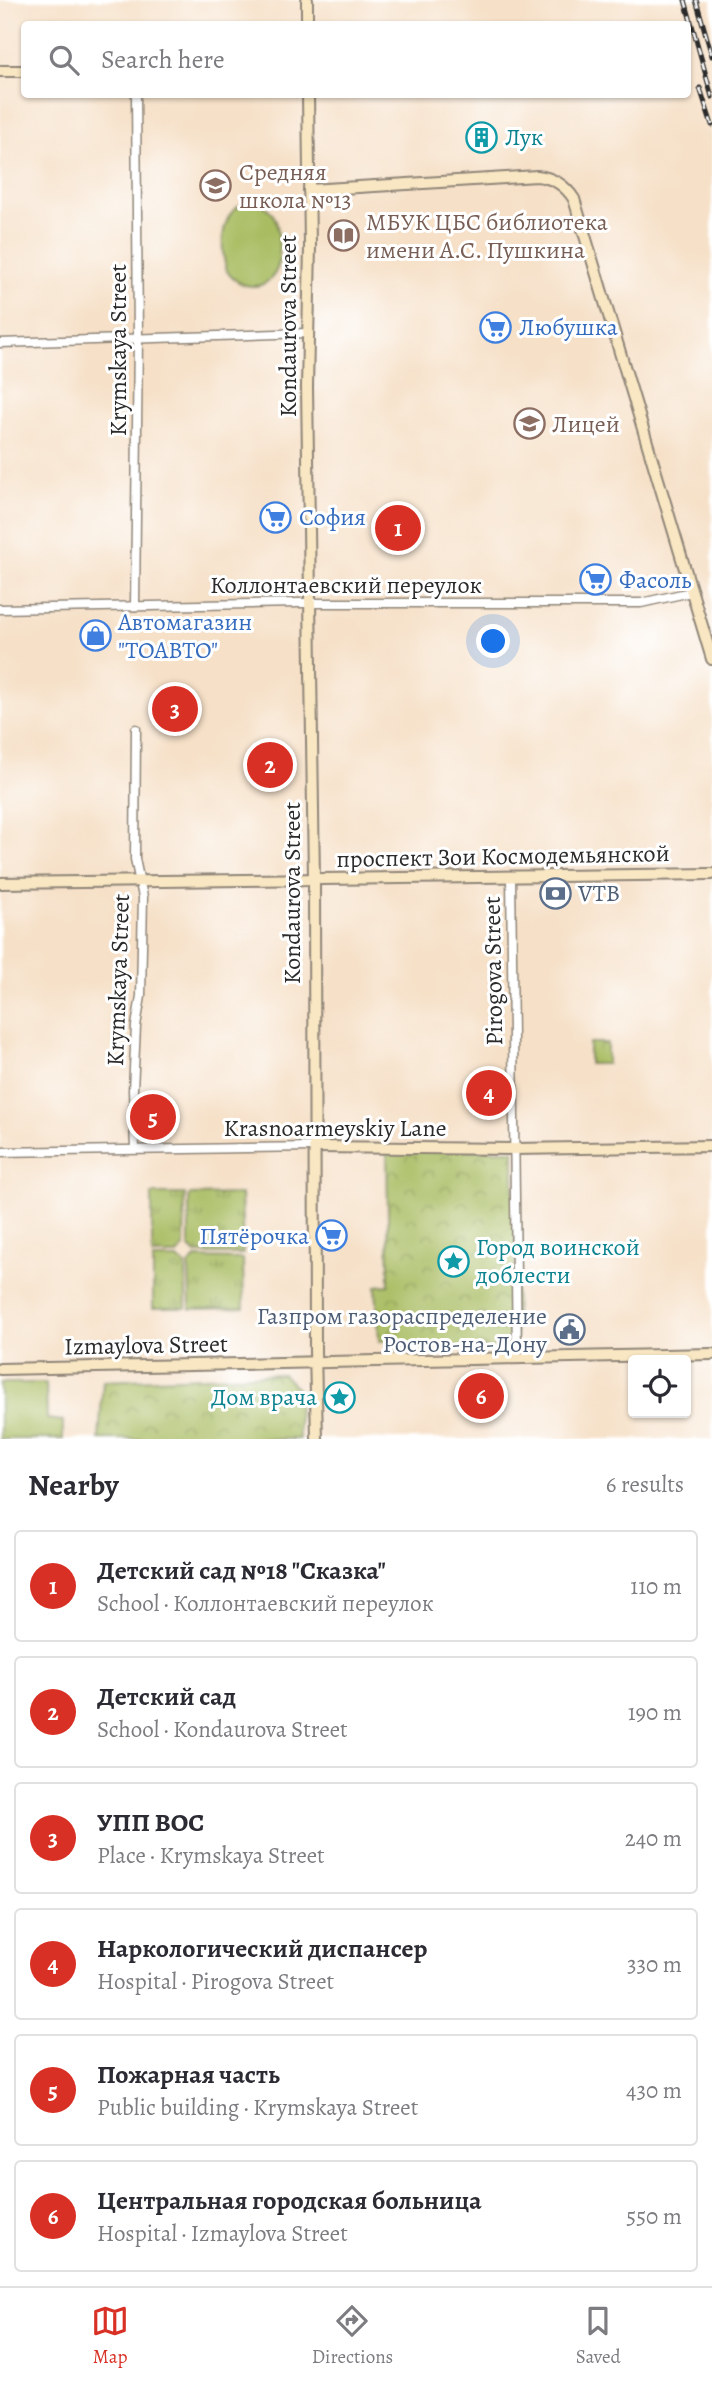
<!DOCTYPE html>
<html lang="en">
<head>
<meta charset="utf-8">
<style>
  :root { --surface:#fff; --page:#f2f2f3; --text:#2b2b33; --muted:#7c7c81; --line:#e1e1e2; --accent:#d93025 }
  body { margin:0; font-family:Alegreya,serif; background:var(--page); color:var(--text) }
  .controls { position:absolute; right:21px; bottom:21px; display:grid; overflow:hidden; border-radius:7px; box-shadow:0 2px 5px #0004 }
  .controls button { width:63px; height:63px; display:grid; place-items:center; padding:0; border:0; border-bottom:2px solid var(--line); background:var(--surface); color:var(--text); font:35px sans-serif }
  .you { position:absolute; left:494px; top:642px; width:24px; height:24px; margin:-18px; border:5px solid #fff; border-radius:50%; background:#1a73e8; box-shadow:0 0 0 10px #1a73e833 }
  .badge { display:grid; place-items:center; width:46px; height:46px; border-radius:50%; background:var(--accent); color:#fff; font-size:23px; font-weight:700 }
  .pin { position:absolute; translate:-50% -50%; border:4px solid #fff; box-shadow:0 2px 7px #0006 }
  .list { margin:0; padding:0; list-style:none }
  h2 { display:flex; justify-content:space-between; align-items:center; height:91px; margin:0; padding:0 28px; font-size:30px }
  h2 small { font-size:23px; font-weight:400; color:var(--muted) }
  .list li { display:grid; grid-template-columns:46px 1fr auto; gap:21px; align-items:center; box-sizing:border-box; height:112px; margin:0 14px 14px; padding:0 14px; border:2px solid var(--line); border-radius:7px }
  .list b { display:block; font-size:26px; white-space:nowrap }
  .list p { margin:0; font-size:23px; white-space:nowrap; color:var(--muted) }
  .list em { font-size:23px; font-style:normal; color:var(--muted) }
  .icon { flex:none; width:38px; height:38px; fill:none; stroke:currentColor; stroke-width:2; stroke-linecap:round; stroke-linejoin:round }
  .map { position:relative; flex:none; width:712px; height:1439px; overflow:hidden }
  .search { position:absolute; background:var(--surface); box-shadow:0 2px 5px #0004; left:21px; right:21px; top:21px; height:77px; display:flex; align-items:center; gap:18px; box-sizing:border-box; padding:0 24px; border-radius:7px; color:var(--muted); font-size:26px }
  .sheet { height:847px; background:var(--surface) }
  nav { display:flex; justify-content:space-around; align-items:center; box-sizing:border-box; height:98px; border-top:2px solid var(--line); background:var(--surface); font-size:19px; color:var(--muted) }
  nav a { display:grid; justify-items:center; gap:4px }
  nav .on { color:var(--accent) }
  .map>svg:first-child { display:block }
  .grass { fill:url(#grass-tufts); stroke:#6a7446; stroke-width:2 }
  .park { fill:url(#park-crowns); stroke:#6a7446; stroke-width:2 }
  .pitch { fill:#a8bc60; stroke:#6a7446; stroke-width:2 }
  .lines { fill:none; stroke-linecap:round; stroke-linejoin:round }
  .street-casing { stroke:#908679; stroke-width:11 }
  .secondary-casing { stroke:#908679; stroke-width:14 }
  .street { stroke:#fff; stroke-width:8 }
  .secondary { stroke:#f9e7c3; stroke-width:10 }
  .rail-casing { stroke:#2b2b2b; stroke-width:5 }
  .rail { stroke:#fff; stroke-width:2.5; stroke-dasharray:8; stroke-linecap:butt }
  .labels { text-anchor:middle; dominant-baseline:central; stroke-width:6; stroke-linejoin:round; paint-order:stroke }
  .culture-label { font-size:24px; fill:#0d838f; stroke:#fff; text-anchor:start }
  .education-label { font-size:24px; fill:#785e54; stroke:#fff; text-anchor:start }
  .street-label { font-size:24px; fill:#2b2b2b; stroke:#fff }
  .shop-label { font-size:24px; fill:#366cbe; stroke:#fff; text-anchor:start }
  .service-label { font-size:24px; fill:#4e5e75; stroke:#fff; text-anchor:start }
</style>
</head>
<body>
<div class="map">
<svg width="712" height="1439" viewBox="0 0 712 1439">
  <defs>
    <pattern id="grass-tufts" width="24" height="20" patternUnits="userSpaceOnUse" patternTransform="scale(1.75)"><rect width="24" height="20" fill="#a8bc60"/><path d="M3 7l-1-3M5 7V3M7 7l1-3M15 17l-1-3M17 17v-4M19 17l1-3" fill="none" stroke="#89994f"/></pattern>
    <pattern id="park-crowns" width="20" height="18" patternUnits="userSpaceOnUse" patternTransform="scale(1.75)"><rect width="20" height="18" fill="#a8bc60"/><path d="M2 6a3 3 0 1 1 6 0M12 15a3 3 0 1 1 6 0" fill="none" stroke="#89994f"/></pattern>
  </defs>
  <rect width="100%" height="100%" fill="#fff"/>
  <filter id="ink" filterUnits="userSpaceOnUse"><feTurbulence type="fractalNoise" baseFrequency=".0143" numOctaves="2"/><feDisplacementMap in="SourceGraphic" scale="14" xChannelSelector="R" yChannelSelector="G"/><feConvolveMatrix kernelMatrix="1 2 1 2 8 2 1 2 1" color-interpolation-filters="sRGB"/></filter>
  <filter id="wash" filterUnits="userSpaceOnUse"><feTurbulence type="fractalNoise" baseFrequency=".00686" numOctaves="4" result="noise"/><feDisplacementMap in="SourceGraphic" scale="28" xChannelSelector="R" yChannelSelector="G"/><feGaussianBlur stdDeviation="1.57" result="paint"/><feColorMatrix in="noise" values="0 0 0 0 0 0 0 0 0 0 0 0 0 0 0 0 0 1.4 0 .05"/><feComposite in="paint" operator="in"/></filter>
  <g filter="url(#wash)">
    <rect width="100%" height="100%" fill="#f6e0c7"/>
    <g class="grass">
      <path d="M152 1194H185L184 1247 177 1255H152Z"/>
      <path d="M241 1194 243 1254H196L189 1247V1195Z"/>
      <path d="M195 1258 243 1259 244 1308 190 1309 189 1265Z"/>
      <path d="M153 1259H177L186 1265V1308H153Z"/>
    </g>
    <g class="park">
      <rect x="589" y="1043" width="18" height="21"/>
      <path d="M387 1150H514L516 1348 391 1350 390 1340 379 1341 376 1286 389 1285Z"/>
      <path d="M283 1374 298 1390 299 1439H99L103 1381Z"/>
    </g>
    <g class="pitch">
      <path d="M252 202C278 206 279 228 279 249 279 257 280 264 276 271 265 293 238 289 227 271 219 246 220 205 252 202Z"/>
      <path d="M0 1383H46L47 1419 63 1421V1439H0Z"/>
    </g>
  </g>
  <g filter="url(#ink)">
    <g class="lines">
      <defs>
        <g id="street">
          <path d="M0 343 308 333"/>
          <path d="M135 606 138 337 136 94"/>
          <path d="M0 609 299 603H641L691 592"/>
          <path d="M511 877 517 1358"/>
          <path d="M135 1149 133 1090 136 1026 141 996 143 897 135 859 136 729"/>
          <path d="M0 1152 314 1147"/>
        </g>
        <g id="secondary">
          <path d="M307 0V24"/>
          <path d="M0 71H24"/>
          <path d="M308 94 310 246 307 387 314 879 315 1351 317 1439"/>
          <path d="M309 190 537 176C554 178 565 185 574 199L712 659"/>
          <path d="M0 883 712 874"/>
          <path d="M314 1147 514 1149 712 1146"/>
          <path d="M0 1369 712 1354"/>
        </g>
      </defs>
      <use href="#street" class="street-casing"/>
      <use href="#secondary" class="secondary-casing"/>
      <use href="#street" class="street"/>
      <use href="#secondary" class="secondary"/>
      <defs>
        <g id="rail">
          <path d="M685 0 712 97"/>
          <path d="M696 0 712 56"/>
          <path d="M700 88 712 125"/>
        </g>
      </defs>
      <use href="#rail" class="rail-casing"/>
      <use href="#rail" class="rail"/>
    </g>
  </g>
  <defs>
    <symbol id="building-ring" viewBox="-11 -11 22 22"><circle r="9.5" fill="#fff" stroke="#0f9aa8" stroke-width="1.5"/><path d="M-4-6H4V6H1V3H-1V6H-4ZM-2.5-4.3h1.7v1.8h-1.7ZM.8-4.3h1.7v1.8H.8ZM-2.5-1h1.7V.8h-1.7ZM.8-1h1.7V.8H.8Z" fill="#0f9aa8"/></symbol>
    <symbol id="school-ring" viewBox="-11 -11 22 22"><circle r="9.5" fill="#fff" stroke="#8d6e63" stroke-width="1.5"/><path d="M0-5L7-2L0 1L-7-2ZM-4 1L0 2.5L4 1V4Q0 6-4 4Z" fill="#8d6e63"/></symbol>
    <symbol id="library-ring" viewBox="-11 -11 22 22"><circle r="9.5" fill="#fff" stroke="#8d6e63" stroke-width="1.5"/><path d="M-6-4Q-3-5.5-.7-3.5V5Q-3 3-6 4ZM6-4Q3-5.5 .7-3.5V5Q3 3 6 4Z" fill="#8d6e63"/></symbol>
    <symbol id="supermarket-ring" viewBox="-11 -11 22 22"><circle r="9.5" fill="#fff" stroke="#3f7fe0" stroke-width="1.5"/><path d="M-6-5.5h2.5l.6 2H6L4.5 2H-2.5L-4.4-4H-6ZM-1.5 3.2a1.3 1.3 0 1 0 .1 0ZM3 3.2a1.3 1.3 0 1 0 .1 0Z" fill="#3f7fe0"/></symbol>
    <symbol id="shop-ring" viewBox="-11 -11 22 22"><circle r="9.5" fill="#fff" stroke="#3f7fe0" stroke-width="1.5"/><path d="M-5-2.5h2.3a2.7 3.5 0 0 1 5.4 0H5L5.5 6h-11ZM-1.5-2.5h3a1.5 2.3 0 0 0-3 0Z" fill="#3f7fe0"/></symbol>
    <symbol id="bank-ring" viewBox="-11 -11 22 22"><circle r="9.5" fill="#fff" stroke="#5c6f8a" stroke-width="1.5"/><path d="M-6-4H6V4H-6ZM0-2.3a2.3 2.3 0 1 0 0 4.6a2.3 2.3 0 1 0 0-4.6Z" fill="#5c6f8a"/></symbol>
    <symbol id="sight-ring" viewBox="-11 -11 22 22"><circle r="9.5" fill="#fff" stroke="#0f9aa8" stroke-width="1.5"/><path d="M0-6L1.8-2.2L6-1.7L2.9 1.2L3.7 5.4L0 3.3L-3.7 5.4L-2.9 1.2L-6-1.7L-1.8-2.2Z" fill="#0f9aa8"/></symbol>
    <symbol id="civic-ring" viewBox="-11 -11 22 22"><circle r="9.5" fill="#fff" stroke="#5c6f8a" stroke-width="1.5"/><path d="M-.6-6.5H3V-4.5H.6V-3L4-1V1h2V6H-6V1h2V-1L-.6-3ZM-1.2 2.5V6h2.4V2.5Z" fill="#5c6f8a"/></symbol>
  </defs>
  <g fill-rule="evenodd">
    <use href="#building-ring" x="464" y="120" width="35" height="35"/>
    <use href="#school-ring" x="198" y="168" width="35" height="35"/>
    <use href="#library-ring" x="326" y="218" width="35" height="35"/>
    <use href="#supermarket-ring" x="478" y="310" width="35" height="35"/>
    <use href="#school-ring" x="512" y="406" width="35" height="35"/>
    <use href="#supermarket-ring" x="258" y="500" width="35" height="35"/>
    <use href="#supermarket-ring" x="578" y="562" width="35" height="35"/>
    <use href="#shop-ring" x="78" y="618" width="35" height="35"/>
    <use href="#bank-ring" x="538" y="876" width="35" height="35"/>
    <use href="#supermarket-ring" x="314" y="1218" width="35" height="35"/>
    <use href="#sight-ring" x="436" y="1244" width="35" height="35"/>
    <use href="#civic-ring" x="552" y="1312" width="35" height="35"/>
    <use href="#sight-ring" x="322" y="1380" width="35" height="35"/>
  </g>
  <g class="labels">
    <g class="culture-label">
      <text x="505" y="137">Лук</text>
      <text x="476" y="1247">Город воинской<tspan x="476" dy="28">доблести</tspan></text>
      <text x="317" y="1397" text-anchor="end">Дом врача</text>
    </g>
    <g class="education-label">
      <text x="239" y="172">Средняя<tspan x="239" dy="28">школа №13</tspan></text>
      <text x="366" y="222">МБУК ЦБС библиотека<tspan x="366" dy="28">имени А.С. Пушкина</tspan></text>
      <text x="552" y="424">Лицей</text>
    </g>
    <g class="street-label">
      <text transform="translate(288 326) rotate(-90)">Kondaurova Street</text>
      <text transform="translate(118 350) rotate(-90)">Krymskaya Street</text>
      <text x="346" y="585">Коллонтаевский переулок</text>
      <text transform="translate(503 856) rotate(-1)">проспект Зои Космодемьянской</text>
      <text transform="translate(292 893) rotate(-90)">Kondaurova Street</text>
      <text transform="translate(493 971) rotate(-91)">Pirogova Street</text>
      <text transform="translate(118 980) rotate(-88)">Krymskaya Street</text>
      <text x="335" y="1128">Krasnoarmeyskiy Lane</text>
      <text transform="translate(146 1345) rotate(-1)">Izmaylova Street</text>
    </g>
    <g class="shop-label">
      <text x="519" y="327">Любушка</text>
      <text x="299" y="517">София</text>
      <text x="619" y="580">Фасоль</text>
      <text x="118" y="622">Автомагазин<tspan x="118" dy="28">"ТОАВТО"</tspan></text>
      <text x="309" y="1236" text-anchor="end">Пятёрочка</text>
    </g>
    <g class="service-label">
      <text x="578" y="893">VTB</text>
      <text x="547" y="1316" text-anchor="end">Газпром газораспределение<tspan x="547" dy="28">Ростов-на-Дону</tspan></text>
    </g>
  </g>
</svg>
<div class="controls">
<button><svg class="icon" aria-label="locate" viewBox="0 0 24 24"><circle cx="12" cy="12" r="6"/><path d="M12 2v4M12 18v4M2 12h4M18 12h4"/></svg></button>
</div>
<div class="you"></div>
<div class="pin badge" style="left:398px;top:528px">1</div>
<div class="pin badge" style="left:270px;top:765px">2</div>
<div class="pin badge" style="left:175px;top:709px">3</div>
<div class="pin badge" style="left:489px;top:1093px">4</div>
<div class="pin badge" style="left:153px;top:1117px">5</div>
<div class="pin badge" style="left:481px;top:1396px">6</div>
<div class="search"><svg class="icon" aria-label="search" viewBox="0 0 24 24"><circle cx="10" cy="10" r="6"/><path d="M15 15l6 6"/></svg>Search here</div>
</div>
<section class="sheet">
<h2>Nearby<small>6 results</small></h2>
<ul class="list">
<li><span class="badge">1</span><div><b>Детский сад №18 &quot;Сказка&quot;</b><p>School · Коллонтаевский переулок</p></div><em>110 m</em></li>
<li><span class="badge">2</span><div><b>Детский сад</b><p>School · Kondaurova Street</p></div><em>190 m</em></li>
<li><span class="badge">3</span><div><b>УПП ВОС</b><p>Place · Krymskaya Street</p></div><em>240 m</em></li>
<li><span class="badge">4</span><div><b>Наркологический диспансер</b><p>Hospital · Pirogova Street</p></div><em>330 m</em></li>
<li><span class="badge">5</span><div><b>Пожарная часть</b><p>Public building · Krymskaya Street</p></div><em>430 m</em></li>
<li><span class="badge">6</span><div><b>Центральная городская больница</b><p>Hospital · Izmaylova Street</p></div><em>550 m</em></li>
</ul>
</section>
<nav>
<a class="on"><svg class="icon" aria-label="map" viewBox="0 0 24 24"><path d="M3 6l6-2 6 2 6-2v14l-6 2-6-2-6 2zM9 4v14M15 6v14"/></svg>Map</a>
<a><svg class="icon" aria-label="directions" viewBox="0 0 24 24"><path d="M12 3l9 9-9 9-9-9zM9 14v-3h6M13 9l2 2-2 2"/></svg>Directions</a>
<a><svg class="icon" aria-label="saved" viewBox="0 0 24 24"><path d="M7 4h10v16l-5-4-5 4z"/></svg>Saved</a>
</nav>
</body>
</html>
